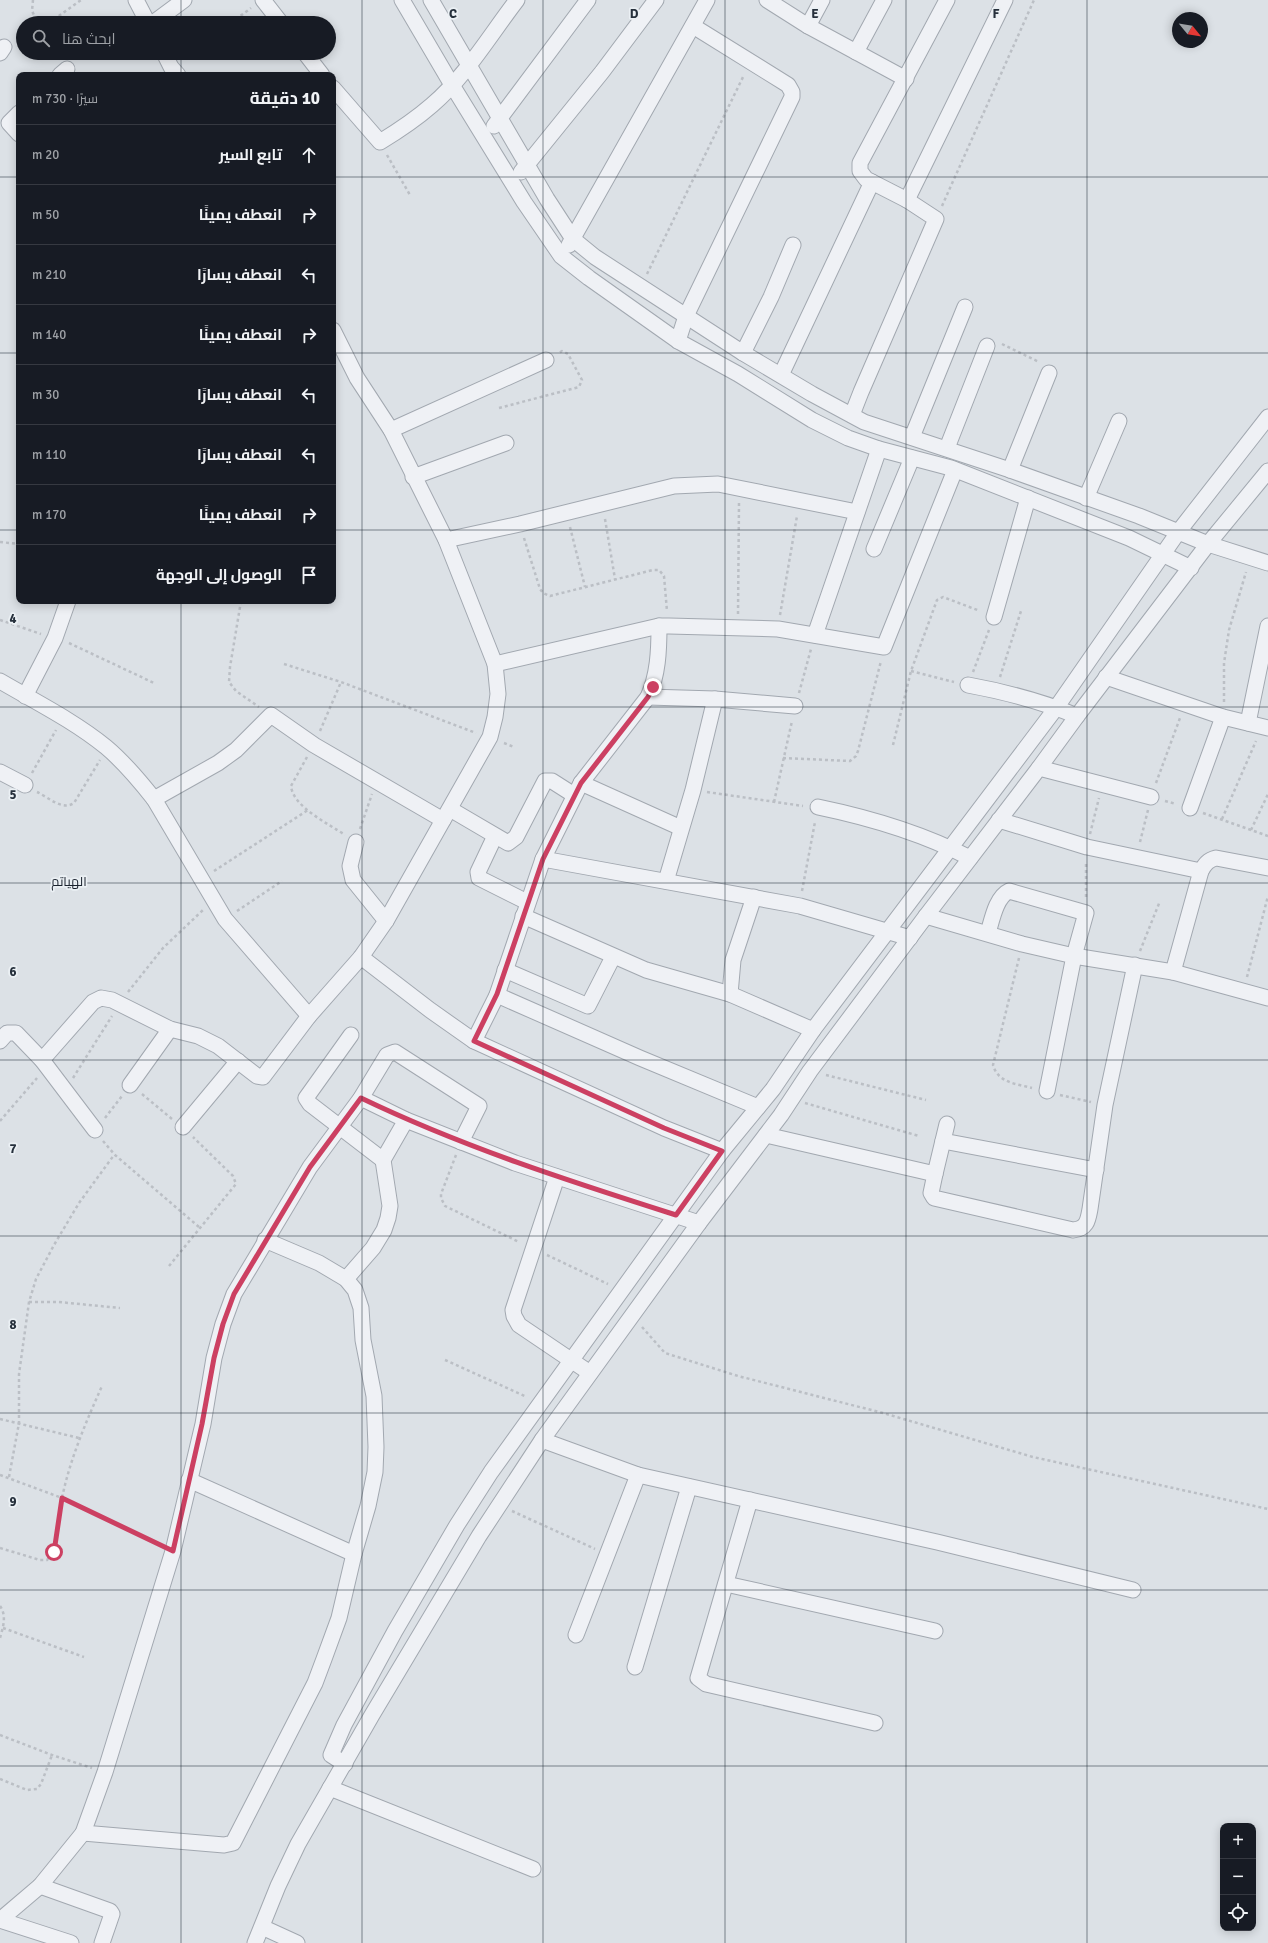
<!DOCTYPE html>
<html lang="ar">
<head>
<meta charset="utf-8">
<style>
  :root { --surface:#171b24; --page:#20242c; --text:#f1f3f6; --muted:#9ea1a6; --line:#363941 }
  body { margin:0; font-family:Signika,Cairo,sans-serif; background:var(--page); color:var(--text); direction:rtl }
  .controls { position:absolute; right:12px; bottom:12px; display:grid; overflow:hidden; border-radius:8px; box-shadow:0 2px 10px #0003 }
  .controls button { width:36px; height:36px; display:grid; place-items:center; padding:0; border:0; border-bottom:1px solid var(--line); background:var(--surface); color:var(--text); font:20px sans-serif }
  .compass { position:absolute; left:1172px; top:12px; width:36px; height:36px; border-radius:50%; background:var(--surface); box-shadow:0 2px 10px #0003; rotate:120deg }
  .stop { position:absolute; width:12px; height:12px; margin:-9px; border:3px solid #cc4062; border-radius:50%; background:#fff }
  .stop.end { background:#cc4062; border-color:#fff; box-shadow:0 1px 4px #0008 }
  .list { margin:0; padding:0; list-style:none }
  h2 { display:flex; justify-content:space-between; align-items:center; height:52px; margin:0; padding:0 16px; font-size:17px }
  h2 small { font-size:13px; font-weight:400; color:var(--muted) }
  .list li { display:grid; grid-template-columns:26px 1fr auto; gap:12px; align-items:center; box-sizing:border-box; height:60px; padding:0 16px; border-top:1px solid var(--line) }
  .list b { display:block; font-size:15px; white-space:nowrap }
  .list em { font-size:13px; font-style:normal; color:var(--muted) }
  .icon { flex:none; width:22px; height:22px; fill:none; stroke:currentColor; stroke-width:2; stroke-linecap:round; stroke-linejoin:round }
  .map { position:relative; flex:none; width:1268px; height:1943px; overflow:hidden; direction:ltr }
  .search { position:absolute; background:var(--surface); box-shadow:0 2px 10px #0003; left:16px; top:16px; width:320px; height:44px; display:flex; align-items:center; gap:10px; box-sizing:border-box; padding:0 14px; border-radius:22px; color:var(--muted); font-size:15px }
  .panel { position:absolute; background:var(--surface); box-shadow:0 2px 10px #0003; left:16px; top:72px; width:320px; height:532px; border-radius:8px; direction:rtl }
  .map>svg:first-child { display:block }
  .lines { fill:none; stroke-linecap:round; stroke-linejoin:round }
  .minor-casing { stroke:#a2a8b0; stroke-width:17 }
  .path { stroke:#bbbfc5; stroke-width:2.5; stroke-dasharray:3 3; stroke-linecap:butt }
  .minor { stroke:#eff1f5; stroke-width:15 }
  .route { stroke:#cc4062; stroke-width:5 }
  .grid { fill:none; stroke:#26303c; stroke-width:1; stroke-opacity:0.55 }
  .labels { text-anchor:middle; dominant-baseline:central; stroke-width:3.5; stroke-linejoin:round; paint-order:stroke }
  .quarter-label { font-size:13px; fill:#19212d; stroke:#ebf0f4 }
  .grid-label { font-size:13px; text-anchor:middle; font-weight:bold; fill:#26303c; stroke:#ebf0f4; stroke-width:3.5; stroke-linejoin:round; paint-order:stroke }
</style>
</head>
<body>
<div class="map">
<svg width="1268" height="1943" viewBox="0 0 1268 1943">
  <rect width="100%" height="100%" fill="#dce1e6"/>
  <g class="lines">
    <defs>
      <g id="minor">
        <path d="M136 0 148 23"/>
        <path d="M263 0 281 23"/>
        <path d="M402 0 452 85 524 202 561 256 589 278 678 341 738 374 812 420 848 438 879 449 951 468 1129 538 1191 568"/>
        <path d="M431 0 547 199 573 239 595 257 743 353 812 394 864 422 1010 470 1139 516 1208 544 1268 563"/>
        <path d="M767 0 808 26 906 79"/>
        <path d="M153 23 184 0"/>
        <path d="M808 26 822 0"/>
        <path d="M856 52 884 0"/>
        <path d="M0 53 4 47"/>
        <path d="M164 53 171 67 178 75"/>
        <path d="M305 53 322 75"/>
        <path d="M60 75 67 69"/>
        <path d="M333 88 380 142C398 131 416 119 432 105 466 76 490 35 517 0"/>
        <path d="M19 113 9 123 19 134"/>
        <path d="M494 126 588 0"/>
        <path d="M521 172 602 72 656 0"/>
        <path d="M907 200 1005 0"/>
        <path d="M569 245 707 0"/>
        <path d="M678 341 686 316 792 97V92L788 85 693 26"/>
        <path d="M743 353 771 297 793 245"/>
        <path d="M781 375 872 182"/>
        <path d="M852 415 861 392 936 219 907 200 866 179 860 171V163L947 0"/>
        <path d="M391 430 546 360"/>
        <path d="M912 437 965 307"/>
        <path d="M947 448 987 346"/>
        <path d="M1010 470 1049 373"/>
        <path d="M413 477 506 443"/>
        <path d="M1086 498 1119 421"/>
        <path d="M446 540 520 524 674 486 718 484 857 512"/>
        <path d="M874 549 912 458"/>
        <path d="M994 617 1028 498"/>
        <path d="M815 635 879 449"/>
        <path d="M495 664 659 626H669L778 629 884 647 955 470"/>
        <path d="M1106 677 1223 717 1268 728"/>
        <path d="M0 681C36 702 74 721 106 747 124 762 139 780 154 799L225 919 309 1016"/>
        <path d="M968 685C1006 692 1041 701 1077 716L1208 544 1268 471"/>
        <path d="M25 696 55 638 68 601"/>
        <path d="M648 697 715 699 795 706"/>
        <path d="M1248 723 1268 626"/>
        <path d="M1039 768 1077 716"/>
        <path d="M0 772 25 785"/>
        <path d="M581 783 681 828"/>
        <path d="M154 799 218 763 236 750 271 715 314 745 443 820"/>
        <path d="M818 807C871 818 922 833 970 858"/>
        <path d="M1190 808 1223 717"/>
        <path d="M450 809 508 843 516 837 545 781H552L574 795"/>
        <path d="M999 820 1087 847 1201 871"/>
        <path d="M495 836 478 872 479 878 527 902"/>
        <path d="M356 842 350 866 353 880 386 921"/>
        <path d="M543 859 800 906 910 938"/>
        <path d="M666 881 693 790 715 699"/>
        <path d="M523 916 646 970 730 994 813 1030"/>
        <path d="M926 916 1022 944 1074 956 1173 972 1268 998"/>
        <path d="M988 933C992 920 996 897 1009 891L1086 913 1074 956 1047 1091"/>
        <path d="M361 957 430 1010 474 1041 664 1128 722 1151"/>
        <path d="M505 970 588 1006 613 957"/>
        <path d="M1173 972 1201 871C1205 864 1208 860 1216 858L1268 868"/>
        <path d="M730 994 733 960 754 897"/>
        <path d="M497 995 640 1058 758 1107"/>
        <path d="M351 1035 306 1098 310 1104 383 1160"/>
        <path d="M0 1041 7 1033H16L42 1060 95 1130"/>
        <path d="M474 1041 497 995 543 859 581 783 648 697C658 675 659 651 659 626"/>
        <path d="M42 1060 93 1002 101 998 112 1000 170 1029 198 1036 218 1046 257 1076 263 1077 309 1016 361 957 386 921 490 737 495 717 498 694 495 664 446 540 391 430 357 378 333 330"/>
        <path d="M130 1085 170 1029"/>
        <path d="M361 1098 406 1120 515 1163 699 1223"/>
        <path d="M183 1127 238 1061"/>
        <path d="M766 1135 935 1174 947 1124"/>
        <path d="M943 1141 1096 1170"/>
        <path d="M935 1174 931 1193 934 1198 1073 1230C1087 1229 1088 1220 1090 1209L1105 1105 1135 965"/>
        <path d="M557 1177 513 1310 514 1316 519 1325 590 1373"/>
        <path d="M346 1279 373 1248 384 1230 388 1218 390 1206 383 1160 406 1120"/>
        <path d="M542 1440 638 1475 937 1542 1133 1590"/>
        <path d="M189 1480 354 1554"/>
        <path d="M750 1500 698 1678 706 1684 875 1723"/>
        <path d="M726 1584 935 1631"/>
        <path d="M576 1635 638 1475"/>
        <path d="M635 1667 689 1487"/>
        <path d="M345 1764 331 1755 344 1725 395 1631 457 1525 491 1472 722 1151 773 1089 813 1030 1056 708 1179 531 1268 417"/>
        <path d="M330 1788 533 1869"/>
        <path d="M83 1833 224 1845 233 1843 315 1683 324 1659 339 1618 354 1554 368 1506 375 1472 376 1447 374 1396 363 1340 361 1308 355 1290 346 1279 319 1263 265 1240"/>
        <path d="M40 1886 110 1911 112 1914 102 1943"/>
        <path d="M0 1920 40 1886 83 1833 105 1772 173 1551 203 1424 214 1358 223 1324 234 1294 310 1167 361 1098 387 1055 395 1052 479 1106 461 1142"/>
        <path d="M0 1920 71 1943"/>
        <path d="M262 1927 297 1943"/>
        <path d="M255 1943 278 1886 298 1844 372 1715 479 1536 542 1440 699 1223 781 1115 810 1071 926 916 1039 768 1151 797"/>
      </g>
    </defs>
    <use href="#minor" class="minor-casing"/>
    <g class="path">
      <path d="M33 0 32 11 38 23"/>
      <path d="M49 23 81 0"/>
      <path d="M231 23 251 8"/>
      <path d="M183 58 189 53"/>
      <path d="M387 155 410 195"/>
      <path d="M942 206 1034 0"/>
      <path d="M647 274 744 75"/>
      <path d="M1002 344 1039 362"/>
      <path d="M499 408 579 387 582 380 568 354 562 351 559 353"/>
      <path d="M605 519 615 579"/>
      <path d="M570 527 585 587"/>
      <path d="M524 538 540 589 543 593 550 596 653 570H659L664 576 667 611"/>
      <path d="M0 542 19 544"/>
      <path d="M241 601 230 667 229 682 236 691 259 707"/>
      <path d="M738 614 739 503"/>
      <path d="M780 615 797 516"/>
      <path d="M0 620 41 634"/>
      <path d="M69 643 154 683"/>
      <path d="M284 664 341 682 476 733"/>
      <path d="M911 671 954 682"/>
      <path d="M973 672 989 630"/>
      <path d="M1000 677 1021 611"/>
      <path d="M799 693 811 649"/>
      <path d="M1224 702V663L1229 630 1246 572"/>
      <path d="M320 731 341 682"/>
      <path d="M504 743 514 747"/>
      <path d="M893 745 911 671 937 600 943 597 980 611"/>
      <path d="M307 757 291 786C293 807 329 824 345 835"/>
      <path d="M783 758 850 761 856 756 858 751 881 661"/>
      <path d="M32 773 56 730"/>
      <path d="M1156 783 1180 718"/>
      <path d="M37 792C48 797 62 811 74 803L100 760"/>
      <path d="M707 792 803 806"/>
      <path d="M1165 801 1176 804"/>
      <path d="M774 802 792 721"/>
      <path d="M1203 813 1268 836"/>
      <path d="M1222 819 1256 741"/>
      <path d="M360 829 372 794"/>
      <path d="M1251 830 1268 794"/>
      <path d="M1090 834 1099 798"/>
      <path d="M1140 842 1148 810"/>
      <path d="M214 871 308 810"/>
      <path d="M802 891 815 822"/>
      <path d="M1086 897V862"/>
      <path d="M237 911 282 881"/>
      <path d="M1140 951 1160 901"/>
      <path d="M1019 958 993 1065C998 1083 1017 1084 1032 1088"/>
      <path d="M1247 977 1268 896"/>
      <path d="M128 992 163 948 203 910"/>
      <path d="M826 1075 926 1100"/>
      <path d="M73 1078 112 1016"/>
      <path d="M142 1094 172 1119"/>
      <path d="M1060 1095 1091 1102"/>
      <path d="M805 1103 919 1136"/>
      <path d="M105 1118 122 1096"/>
      <path d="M0 1121 37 1078"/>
      <path d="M103 1141 115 1155 199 1227"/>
      <path d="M456 1155 441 1194V1198L445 1206 519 1242"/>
      <path d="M547 1255 608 1284"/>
      <path d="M169 1266 236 1184 233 1176 193 1137"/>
      <path d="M29 1302H59L120 1308"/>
      <path d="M642 1327 665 1353 738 1376 883 1413 1033 1457 1268 1509"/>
      <path d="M445 1360 527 1397"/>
      <path d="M0 1419 79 1438"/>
      <path d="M0 1475 62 1498 159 1545"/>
      <path d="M9 1477 19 1423V1374L29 1302 36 1279 54 1245 79 1203 114 1155"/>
      <path d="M512 1511 595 1549"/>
      <path d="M0 1548 40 1560H47C60 1548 58 1515 62 1498 70 1459 86 1422 102 1386"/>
      <path d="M0 1606C7 1616 3 1627 0 1638"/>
      <path d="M3 1628 84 1657"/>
      <path d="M0 1735 52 1755 92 1768"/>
      <path d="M0 1779 27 1790 37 1789 41 1784 52 1755"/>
    </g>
    <use href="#minor" class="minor"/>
  </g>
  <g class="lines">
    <path class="route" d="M54 1552 62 1498 173 1551 202 1424 214 1358 223 1324 234 1294 310 1167 361 1098C463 1147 569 1181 676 1215L722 1151 664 1128 474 1041 497 994 543 859 581 783 648 697 653 687"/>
  </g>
  <path class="grid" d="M181 0V23M362 0V1943M543 0V1943M725 0V1943M906 0V1943M1087 0V1943M181 53V75M0 177H19M333 177H1268M0 353H19M333 353H1268M0 530H19M333 530H1268M181 601V1943M0 707H1268M0 883H1268M0 1060H1268M0 1236H1268M0 1413H1268M0 1590H1268M0 1766H1268"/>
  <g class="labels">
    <g class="quarter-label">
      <text x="69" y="882">الهياتم</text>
    </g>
  </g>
  <g class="grid-label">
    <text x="453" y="18">C</text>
    <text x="634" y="18">D</text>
    <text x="815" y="18">E</text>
    <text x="996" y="18">F</text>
    <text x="13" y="623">4</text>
    <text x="13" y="799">5</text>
    <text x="13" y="976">6</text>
    <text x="13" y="1153">7</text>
    <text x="13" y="1329">8</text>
    <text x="13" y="1506">9</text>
  </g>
</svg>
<div class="controls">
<button>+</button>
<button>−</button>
<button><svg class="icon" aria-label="locate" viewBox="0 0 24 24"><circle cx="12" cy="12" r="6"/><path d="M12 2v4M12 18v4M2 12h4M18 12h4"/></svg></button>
</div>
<svg class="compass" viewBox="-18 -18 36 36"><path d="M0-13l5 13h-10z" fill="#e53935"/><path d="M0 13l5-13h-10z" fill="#9ea1a6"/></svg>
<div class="stop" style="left:54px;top:1552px"></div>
<div class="stop end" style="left:653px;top:687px"></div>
<div class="search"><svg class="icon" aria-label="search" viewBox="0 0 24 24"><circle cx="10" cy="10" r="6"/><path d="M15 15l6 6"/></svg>ابحث هنا</div>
<section class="panel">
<h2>10 دقيقة<small>سيرًا · 730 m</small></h2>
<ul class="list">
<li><svg class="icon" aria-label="ahead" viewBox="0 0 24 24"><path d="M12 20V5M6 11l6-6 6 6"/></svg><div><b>تابع السير</b></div><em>20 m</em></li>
<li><svg class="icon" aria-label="right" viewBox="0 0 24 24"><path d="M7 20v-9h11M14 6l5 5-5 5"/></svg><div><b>انعطف يمينًا</b></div><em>50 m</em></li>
<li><svg class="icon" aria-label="left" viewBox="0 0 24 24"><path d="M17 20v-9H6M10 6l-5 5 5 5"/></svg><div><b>انعطف يسارًا</b></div><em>210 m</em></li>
<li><svg class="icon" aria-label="right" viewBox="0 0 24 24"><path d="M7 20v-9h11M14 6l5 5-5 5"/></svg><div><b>انعطف يمينًا</b></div><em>140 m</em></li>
<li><svg class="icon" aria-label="left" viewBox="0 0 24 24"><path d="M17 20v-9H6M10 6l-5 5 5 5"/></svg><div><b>انعطف يسارًا</b></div><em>30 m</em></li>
<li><svg class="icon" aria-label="left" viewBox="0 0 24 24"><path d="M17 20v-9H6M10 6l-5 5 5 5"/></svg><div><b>انعطف يسارًا</b></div><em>110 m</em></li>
<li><svg class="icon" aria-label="right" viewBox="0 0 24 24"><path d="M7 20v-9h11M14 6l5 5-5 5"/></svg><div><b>انعطف يمينًا</b></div><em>170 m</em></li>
<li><svg class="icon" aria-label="arrive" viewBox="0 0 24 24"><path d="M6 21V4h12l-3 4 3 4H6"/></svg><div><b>الوصول إلى الوجهة</b></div></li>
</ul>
</section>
</div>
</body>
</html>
